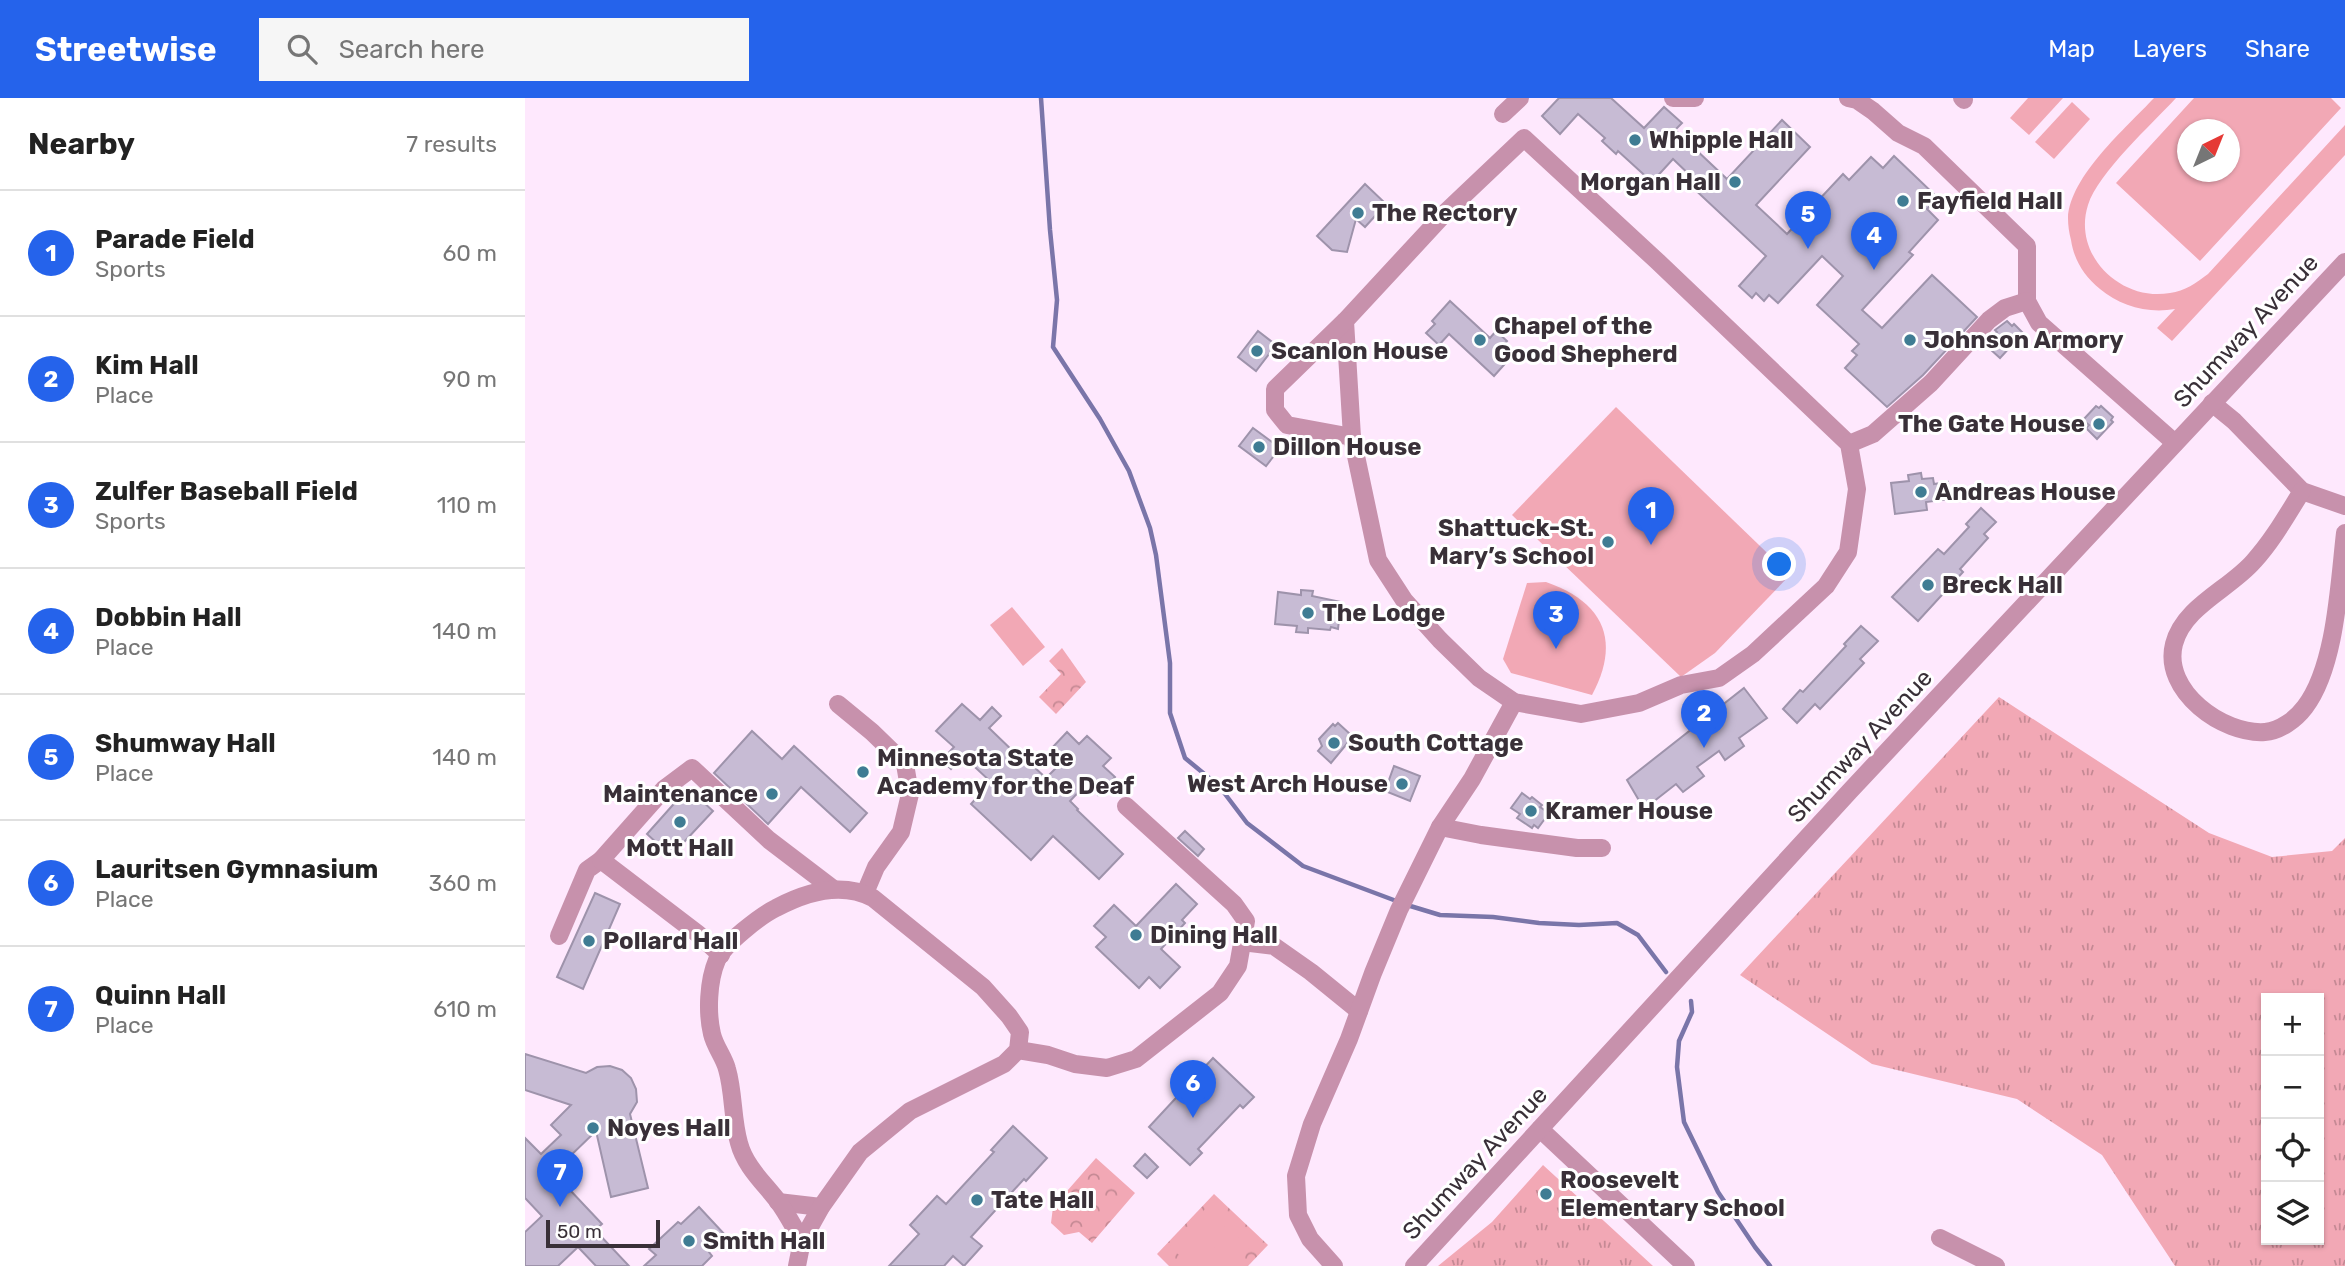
<!DOCTYPE html>
<html lang="en">
<head>
<meta charset="utf-8">
<style>
  :root { --surface:#fff; --page:#f6f6f6; --text:#222; --muted:#767676; --line:#e0e0e0; --accent:#2563eb }
  body { margin:0; font-family:Rubik,sans-serif; background:var(--page); color:var(--text) }
  .controls { position:absolute; right:21px; bottom:21px; display:grid; overflow:hidden; border-radius:0px; box-shadow:0 2px 5px #0004 }
  .controls button { width:63px; height:63px; display:grid; place-items:center; padding:0; border:0; border-bottom:2px solid var(--line); background:var(--surface); color:var(--text); font:35px sans-serif }
  .compass { position:absolute; left:1652px; top:21px; width:63px; height:63px; border-radius:50%; background:var(--surface); box-shadow:0 2px 5px #0004; rotate:43deg }
  .scale { position:absolute; left:21px; bottom:18px; width:114px; box-sizing:border-box; padding-left:7px; border:4px solid #393038; border-top:0; font-size:19px; line-height:24px; white-space:nowrap; color:#393038; -webkit-text-stroke:5px #fff; paint-order:stroke }
  .you { position:absolute; left:1255px; top:467px; width:24px; height:24px; margin:-18px; border:5px solid #fff; border-radius:50%; background:#1a73e8; box-shadow:0 0 0 10px #1a73e833 }
  .badge { display:grid; place-items:center; width:46px; height:46px; border-radius:50%; background:var(--accent); color:#fff; font-size:23px; font-weight:700 }
  .pin { position:absolute; translate:-50% -58px; filter:drop-shadow(0 2px 4px #0008) }
  .pin::after { content:''; position:absolute; top:37px; width:24px; height:21px; background:inherit; clip-path:polygon(0 0,100% 0,50% 100%) }
  .list { margin:0; padding:0; list-style:none }
  h2 { display:flex; justify-content:space-between; align-items:center; height:91px; margin:0; padding:0 28px; font-size:30px }
  h2 small { font-size:23px; font-weight:400; color:var(--muted) }
  .list li { display:grid; grid-template-columns:46px 1fr auto; gap:21px; align-items:center; box-sizing:border-box; height:126px; padding:0 28px; border-top:2px solid var(--line) }
  .list b { display:block; font-size:26px; white-space:nowrap }
  .list p { margin:0; font-size:23px; white-space:nowrap; color:var(--muted) }
  .list em { font-size:23px; font-style:normal; color:var(--muted) }
  .icon { flex:none; width:38px; height:38px; fill:none; stroke:currentColor; stroke-width:2; stroke-linecap:round; stroke-linejoin:round }
  .map { position:relative; flex:none; width:1820px; height:1168px; overflow:hidden }
  header { display:flex; align-items:center; gap:42px; box-sizing:border-box; height:98px; padding:0 35px; background:var(--accent); color:#fff }
  header strong { font-size:33px }
  nav { display:flex; gap:38px; margin-inline-start:auto; font-size:24px }
  .search { width:490px; height:63px; background:var(--page); display:flex; align-items:center; gap:18px; box-sizing:border-box; padding:0 24px; border-radius:0px; color:var(--muted); font-size:26px }
  main { display:flex }
  aside { flex:1; background:var(--surface) }
  .map>svg:first-child { display:block }
  .grass { fill:url(#grass-tufts); fill-rule:evenodd }
  .park { fill:url(#park-crowns) }
  .garden { fill:#f2a8b5; fill-rule:evenodd }
  .lines { fill:none; stroke-linecap:round; stroke-linejoin:round }
  .stream { stroke:#7a75a9; stroke-width:4.5 }
  .building { fill:#c7bbd4; stroke:#9e93ab; stroke-width:2 }
  .minor { stroke:#c791ac; stroke-width:18 }
  .poi-dot { fill:#3f7c93; stroke:#fff; stroke-width:2.5 }
  .labels { text-anchor:middle; dominant-baseline:central; stroke-width:6; stroke-linejoin:round; paint-order:stroke }
  .poi-label { font-size:24px; font-weight:bold; fill:#393038; stroke:#fff; text-anchor:start }
  .street-label { font-size:24px; fill:#393038; stroke:#fff }
</style>
</head>
<body>
<header>
<strong>Streetwise</strong>
<div class="search"><svg class="icon" aria-label="search" viewBox="0 0 24 24"><circle cx="10" cy="10" r="6"/><path d="M15 15l6 6"/></svg>Search here</div>
<nav><a>Map</a><a>Layers</a><a>Share</a></nav>
</header>
<main>
<aside>
<h2>Nearby<small>7 results</small></h2>
<ul class="list">
<li><span class="badge">1</span><div><b>Parade Field</b><p>Sports</p></div><em>60 m</em></li>
<li><span class="badge">2</span><div><b>Kim Hall</b><p>Place</p></div><em>90 m</em></li>
<li><span class="badge">3</span><div><b>Zulfer Baseball Field</b><p>Sports</p></div><em>110 m</em></li>
<li><span class="badge">4</span><div><b>Dobbin Hall</b><p>Place</p></div><em>140 m</em></li>
<li><span class="badge">5</span><div><b>Shumway Hall</b><p>Place</p></div><em>140 m</em></li>
<li><span class="badge">6</span><div><b>Lauritsen Gymnasium</b><p>Place</p></div><em>360 m</em></li>
<li><span class="badge">7</span><div><b>Quinn Hall</b><p>Place</p></div><em>610 m</em></li>
</ul>
</aside>
<div class="map">
<svg width="1820" height="1168" viewBox="0 0 1820 1168">
  <defs>
    <pattern id="grass-tufts" width="24" height="20" patternUnits="userSpaceOnUse" patternTransform="scale(1.75)"><rect width="24" height="20" fill="#f2a8b5"/><path d="M3 7l-1-3M5 7V3M7 7l1-3M15 17l-1-3M17 17v-4M19 17l1-3" fill="none" stroke="#c58994"/></pattern>
    <pattern id="park-crowns" width="20" height="18" patternUnits="userSpaceOnUse" patternTransform="scale(1.75)"><rect width="20" height="18" fill="#f2a8b5"/><path d="M2 6a3 3 0 1 1 6 0M12 15a3 3 0 1 1 6 0" fill="none" stroke="#c58994"/></pattern>
  </defs>
  <rect width="100%" height="100%" fill="#fee8fd"/>
  <g class="grass">
    <path d="M1474 599 1684 735 1747 759 1807 753 1820 740V1168H1650L1577 1057 1492 1001 1347 966 1215 877ZM1741 900H1794V1142H1741Z"/>
    <path d="M1018 1067 1128 1168H913L967 1124Z"/>
  </g>
  <g class="park">
    <path d="M537 550 561 584 531 616 514 599 536 576 524 563Z"/>
    <path d="M571 1060 610 1095 567 1145 554 1134 539 1137 526 1125 528 1109Z"/>
    <path d="M689 1096 743 1147 723 1168H644L632 1156Z"/>
  </g>
  <g class="garden">
    <path d="M1503 0H1538L1504 37 1485 20Z"/>
    <path d="M1629 0H1651C1627 26 1573 75 1563 107 1547 157 1596 204 1645 195 1660 193 1671 185 1683 176L1820 27V57L1647 243 1632 230 1650 211C1623 216 1595 208 1575 191 1559 178 1549 162 1546 142 1544 135 1543 127 1543 120 1545 78 1601 30 1629 0Z"/>
    <path d="M1669 0H1806L1816 10 1675 163 1591 85ZM1662 32H1704V74H1662Z"/>
    <path d="M1547 4 1565 21 1529 61 1510 44Z"/>
    <path d="M1091 309 1265 477 1190 555 1156 579 987 417Z"/>
    <path d="M1021 484C1079 504 1096 543 1067 597L986 575 978 561 1002 485Z"/>
    <path d="M487 509 520 549 498 568 465 527Z"/>
    <path d="M682 1109 701 1127 663 1166 645 1148Z"/>
    <path d="M706 1132 724 1150 707 1168H672Z"/>
  </g>
  <g class="lines">
    <g class="stream">
      <path d="M516 0 525 132 532 202 528 249 575 321 604 373 625 430 631 457 645 565V615L660 660 694 688 722 725 778 768 874 804"/>
      <path d="M882 807 915 817 968 819 1014 825 1054 827 1092 825 1113 837 1141 874"/>
      <path d="M1166 903 1167 914 1154 943 1152 969 1159 1024 1193 1094 1230 1149 1245 1168"/>
    </g>
  </g>
  <g class="building">
    <path d="M1034 0H1086L1119 30 1139 9 1157 25 1150 32 1202 81 1257 22 1285 49 1231 107 1262 136 1318 76 1324 82 1346 59 1358 70 1369 58 1413 100 1402 111 1413 122 1384 154 1388 157 1337 212 1357 230 1407 177 1452 219 1398 277 1362 309 1320 270 1332 257 1327 253 1334 246 1292 207 1318 178 1297 158 1253 205 1244 197 1239 203 1231 195 1227 200 1214 188 1241 158 1165 87 1170 82 1148 61 1127 84 1093 53 1091 56 1077 43 1080 40 1053 16 1035 36 1017 18Z"/>
    <path d="M840 86 861 106 840 129 831 121 822 154 807 152 792 138Z"/>
    <path d="M925 203 965 240 971 233 982 243 976 250 986 259 969 278 924 236 914 247 901 235 910 226 907 223Z"/>
    <path d="M1482 223 1487 228 1489 226 1498 235 1475 260 1466 252 1470 247 1465 242 1472 234 1470 232Z"/>
    <path d="M733 233 751 247 731 273 713 259Z"/>
    <path d="M1571 308 1574 310 1576 308 1588 319 1586 322 1588 324 1572 341 1561 330 1564 327 1558 322Z"/>
    <path d="M728 330 755 350 741 368 714 348Z"/>
    <path d="M1396 375 1397 381 1408 380 1409 386 1423 384 1425 401 1401 404 1402 412 1370 416 1366 385 1384 383 1383 377Z"/>
    <path d="M1456 410 1471 424 1459 436 1463 440 1435 471 1438 474 1393 523 1367 499 1413 451 1419 456 1444 429 1441 426Z"/>
    <path d="M776 492 788 493 787 498 816 504 813 531 806 529 805 532 783 530V535L771 534 772 528 750 526 753 494 776 497Z"/>
    <path d="M1336 528 1353 543 1335 561 1339 565 1295 611 1290 606 1272 625 1258 611 1275 592 1278 594 1321 548 1319 546Z"/>
    <path d="M1219 590 1242 620 1214 640 1219 648 1200 662 1194 653 1172 669 1179 678 1158 694 1151 686 1119 711 1102 682Z"/>
    <path d="M437 606 455 622 467 609 476 618 464 630 492 657 494 655 521 680 538 663 526 651 542 634 554 646 562 638 586 660 578 668 590 679 573 697 562 685 545 703 553 711 552 712 598 756 574 781 528 738 506 762 446 706 466 684 438 658 426 671 417 662 429 649 411 633Z"/>
    <path d="M813 625 825 636 822 639 825 642 806 665 793 653 797 648 794 641 808 626 810 628Z"/>
    <path d="M227 633 257 661 269 648 342 715 325 734 276 689 243 726 189 675Z"/>
    <path d="M869 668 895 678 885 703 860 693Z"/>
    <path d="M163 690 188 713 146 758 122 736Z"/>
    <path d="M997 695 1005 701 1007 699 1017 707 1015 709 1024 715 1013 730 1009 727 1007 730 992 720 995 716 986 710Z"/>
    <path d="M660 733 679 751 673 758 653 740Z"/>
    <path d="M651 786 672 806 657 822 660 825 636 851 655 869 635 890 624 879 614 890 571 849 581 839 569 828 589 807 611 828Z"/>
    <path d="M70 795 95 806 58 891 32 879Z"/>
    <path d="M0 956 61 975 72 969 85 968 97 972 106 980 111 991 112 1004 105 1016 123 1090 86 1099 71 1033 40 1063 56 1080 44 1091 77 1126 70 1132 104 1168H71L53 1149 33 1168H0V1134L17 1118 0 1100V1040L16 1056 36 1037 26 1027 46 1007 0 992Z"/>
    <path d="M688 960 729 999 718 1010 715 1007 673 1051 677 1055 665 1067 624 1029Z"/>
    <path d="M488 1028 522 1060 501 1083 499 1081 446 1139 457 1148 439 1168 428 1158 419 1168H364L394 1136 385 1127 412 1098 421 1106 469 1054 466 1052Z"/>
    <path d="M620 1056 633 1069 622 1080 609 1068Z"/>
    <path d="M174 1109 201 1138 184 1154 187 1158 177 1168H119L131 1157 124 1151 153 1124 156 1126Z"/>
  </g>
  <g class="lines">
    <g class="minor">
      <path d="M1148 0H1170"/>
      <path d="M1323 0 1332 2 1348 13 1373 35 1399 48 1502 148V203L1514 225 1650 345"/>
      <path d="M1437 0 1439 2"/>
      <path d="M978 16 995 0"/>
      <path d="M999 40 1131 162 1324 346 1332 391 1323 454 1301 488 1228 556 1194 580 1156 587 1114 605 1056 616 989 604 954 580 915 542 879 502 853 462 827 339 820 223 922 113Z"/>
      <path d="M820 223 750 291V312L762 327 827 339"/>
      <path d="M1687 305 1709 323 1777 393 1820 408"/>
      <path d="M1324 346 1348 336 1406 285 1464 222 1480 210 1502 203"/>
      <path d="M1777 393C1762 417 1748 442 1729 463 1705 491 1659 508 1649 546 1637 593 1698 637 1740 634 1755 633 1771 621 1780 609 1811 568 1814 486 1820 435"/>
      <path d="M313 606 347 634 380 666 385 696 376 734 351 769 340 795"/>
      <path d="M915 729 956 737 1052 750H1077"/>
      <path d="M34 838 62 772 76 762"/>
      <path d="M717 844 749 848 786 874 834 913"/>
      <path d="M196 857 173 836 76 762 139 691 167 670 244 742 307 790"/>
      <path d="M493 952 523 957 550 966 582 970 611 961 695 895 713 868 721 823 709 806 601 708"/>
      <path d="M1015 1031 1161 1168"/>
      <path d="M253 1104 296 1109"/>
      <path d="M1415 1140 1471 1168"/>
      <path d="M272 1168 277 1143 296 1109 335 1054 385 1013 479 966 493 952 495 934 484 918 458 889 348 800C316 783 281 794 251 810 235 818 199 846 192 862 183 883 182 915 187 936 190 949 199 959 202 971 209 995 207 1021 214 1045 220 1068 238 1084 252 1102 262 1115 269 1130 277 1143"/>
      <path d="M809 1168 785 1141 773 1117 771 1078 787 1026 824 941 848 875 874 812 915 729 947 681 989 604"/>
      <path d="M889 1168 1324 694 1820 164"/>
    </g>
  </g>
  <g class="poi-dot">
    <circle cx="1110" cy="42" r="7"/>
    <circle cx="1210" cy="84" r="7"/>
    <circle cx="1378" cy="103" r="7"/>
    <circle cx="833" cy="115" r="7"/>
    <circle cx="955" cy="242" r="7"/>
    <circle cx="1385" cy="242" r="7"/>
    <circle cx="732" cy="253" r="7"/>
    <circle cx="1574" cy="326" r="7"/>
    <circle cx="734" cy="349" r="7"/>
    <circle cx="1396" cy="394" r="7"/>
    <circle cx="1083" cy="444" r="7"/>
    <circle cx="1403" cy="487" r="7"/>
    <circle cx="783" cy="515" r="7"/>
    <circle cx="809" cy="645" r="7"/>
    <circle cx="338" cy="674" r="7"/>
    <circle cx="877" cy="686" r="7"/>
    <circle cx="247" cy="696" r="7"/>
    <circle cx="1006" cy="713" r="7"/>
    <circle cx="155" cy="724" r="7"/>
    <circle cx="611" cy="837" r="7"/>
    <circle cx="64" cy="843" r="7"/>
    <circle cx="68" cy="1030" r="7"/>
    <circle cx="1021" cy="1096" r="7"/>
    <circle cx="452" cy="1102" r="7"/>
    <circle cx="164" cy="1143" r="7"/>
  </g>
  <g class="labels">
    <g class="poi-label">
      <text x="1124" y="42">Whipple Hall</text>
      <text x="1196" y="84" text-anchor="end">Morgan Hall</text>
      <text x="1392" y="103">Fayfield Hall</text>
      <text x="847" y="115">The Rectory</text>
      <text x="969" y="228">Chapel of the<tspan x="969" dy="28">Good Shepherd</tspan></text>
      <text x="1399" y="242">Johnson Armory</text>
      <text x="746" y="253">Scanlon House</text>
      <text x="1560" y="326" text-anchor="end">The Gate House</text>
      <text x="748" y="349">Dillon House</text>
      <text x="1410" y="394">Andreas House</text>
      <text x="1069" y="430" text-anchor="end">Shattuck-St.<tspan x="1069" dy="28">Mary’s School</tspan></text>
      <text x="1417" y="487">Breck Hall</text>
      <text x="797" y="515">The Lodge</text>
      <text x="823" y="645">South Cottage</text>
      <text x="352" y="660">Minnesota State<tspan x="352" dy="28">Academy for the Deaf</tspan></text>
      <text x="863" y="686" text-anchor="end">West Arch House</text>
      <text x="233" y="696" text-anchor="end">Maintenance</text>
      <text x="1020" y="713">Kramer House</text>
      <text x="155" y="750" text-anchor="middle">Mott Hall</text>
      <text x="625" y="837">Dining Hall</text>
      <text x="78" y="843">Pollard Hall</text>
      <text x="82" y="1030">Noyes Hall</text>
      <text x="1035" y="1082">Roosevelt<tspan x="1035" dy="28">Elementary School</tspan></text>
      <text x="466" y="1102">Tate Hall</text>
      <text x="178" y="1143">Smith Hall</text>
    </g>
    <g class="street-label">
      <text transform="translate(1721 233) rotate(-47)">Shumway Avenue</text>
      <text transform="translate(1335 648) rotate(-47)">Shumway Avenue</text>
      <text transform="translate(950 1065) rotate(-47)">Shumway Avenue</text>
    </g>
  </g>
</svg>
<div class="controls">
<button>+</button>
<button>−</button>
<button><svg class="icon" aria-label="locate" viewBox="0 0 24 24"><circle cx="12" cy="12" r="6"/><path d="M12 2v4M12 18v4M2 12h4M18 12h4"/></svg></button>
<button><svg class="icon" aria-label="layers" viewBox="0 0 24 24"><path d="M12 4l9 5-9 5-9-5zM3 14l9 5 9-5"/></svg></button>
</div>
<svg class="compass" viewBox="-18 -18 36 36"><path d="M0-13l5 13h-10z" fill="#e53935"/><path d="M0 13l5-13h-10z" fill="#767676"/></svg>
<div class="scale">50 m</div>
<div class="you"></div>
<div class="pin badge" style="left:1126px;top:447px">1</div>
<div class="pin badge" style="left:1179px;top:650px">2</div>
<div class="pin badge" style="left:1031px;top:551px">3</div>
<div class="pin badge" style="left:1349px;top:172px">4</div>
<div class="pin badge" style="left:1283px;top:151px">5</div>
<div class="pin badge" style="left:668px;top:1020px">6</div>
<div class="pin badge" style="left:35px;top:1109px">7</div>
</div>
</main>
</body>
</html>
